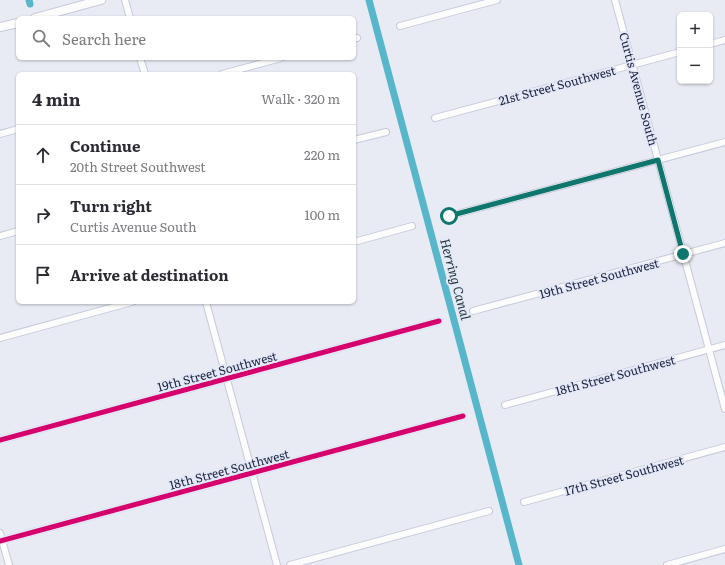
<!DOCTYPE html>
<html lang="en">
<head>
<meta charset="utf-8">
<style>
  :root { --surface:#fff; --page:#f7f7f7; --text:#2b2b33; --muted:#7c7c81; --line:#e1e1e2 }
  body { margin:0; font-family:Literata,serif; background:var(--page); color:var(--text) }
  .controls { position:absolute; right:12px; top:12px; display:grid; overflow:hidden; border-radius:6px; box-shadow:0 1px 3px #0004 }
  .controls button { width:36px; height:36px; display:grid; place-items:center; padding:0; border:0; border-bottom:1px solid var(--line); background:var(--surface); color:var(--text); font:20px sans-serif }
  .stop { position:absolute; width:12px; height:12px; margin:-9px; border:3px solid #0f766e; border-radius:50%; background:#fff }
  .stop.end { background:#0f766e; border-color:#fff; box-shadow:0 1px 4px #0008 }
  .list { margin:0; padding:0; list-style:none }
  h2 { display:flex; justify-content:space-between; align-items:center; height:52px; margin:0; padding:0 16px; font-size:17px }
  h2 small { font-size:13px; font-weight:400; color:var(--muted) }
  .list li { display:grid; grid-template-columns:26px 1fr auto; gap:12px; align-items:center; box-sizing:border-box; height:60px; padding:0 16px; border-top:1px solid var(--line) }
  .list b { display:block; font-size:15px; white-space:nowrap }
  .list p { margin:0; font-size:13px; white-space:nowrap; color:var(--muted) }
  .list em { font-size:13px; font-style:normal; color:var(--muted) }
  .icon { flex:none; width:22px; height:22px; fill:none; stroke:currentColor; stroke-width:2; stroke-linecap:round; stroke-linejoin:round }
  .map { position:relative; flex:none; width:725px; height:565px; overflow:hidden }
  .search { position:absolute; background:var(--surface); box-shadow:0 1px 3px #0004; left:16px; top:16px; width:340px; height:44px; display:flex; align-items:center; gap:10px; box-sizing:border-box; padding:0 14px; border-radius:6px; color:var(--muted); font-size:15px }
  .panel { position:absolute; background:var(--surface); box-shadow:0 1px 3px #0004; left:16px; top:72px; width:340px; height:232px; border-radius:6px }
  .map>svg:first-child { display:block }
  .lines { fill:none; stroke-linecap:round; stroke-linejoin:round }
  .canal { stroke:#58b6ca; stroke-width:7 }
  .minor-casing { stroke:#c6cada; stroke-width:8 }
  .tertiary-casing { stroke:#c6cada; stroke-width:10 }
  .minor { stroke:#fcfcfd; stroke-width:6 }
  .tertiary { stroke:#fcfcfd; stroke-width:8 }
  .cycleway-casing { stroke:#e4e9f8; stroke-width:8 }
  .cycleway { stroke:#d6006c; stroke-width:5 }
  .route { stroke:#0f766e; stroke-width:5 }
  .labels { text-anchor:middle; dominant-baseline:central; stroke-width:4; stroke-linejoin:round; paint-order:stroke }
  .street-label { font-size:12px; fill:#202642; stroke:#e4e9f8 }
  .water-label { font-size:13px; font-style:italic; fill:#1d3136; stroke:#e4e9f8 }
</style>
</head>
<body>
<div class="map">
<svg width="725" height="565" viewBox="0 0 725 565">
  <rect width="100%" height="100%" fill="#e8ebf4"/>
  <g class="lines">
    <g class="canal">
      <path d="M29 0 30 4"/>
      <path d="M369 0 519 565"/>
    </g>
    <defs>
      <g id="minor">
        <path d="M125 0 130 18"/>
        <path d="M615 0 725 409"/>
        <path d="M400 26 497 0"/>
        <path d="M354 38H357"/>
        <path d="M710 44 725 40"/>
        <path d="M140 58 145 74"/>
        <path d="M222 74 281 58"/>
        <path d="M435 118 680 52"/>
        <path d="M0 134 18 129"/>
        <path d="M354 140 386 132"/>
        <path d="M449 216 725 142"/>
        <path d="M0 236 18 231"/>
        <path d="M354 242 412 226"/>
        <path d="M206 302 277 565"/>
        <path d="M473 311 725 243"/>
        <path d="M0 338 132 302"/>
        <path d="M505 405 725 345"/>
        <path d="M0 440 439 321"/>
        <path d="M524 502 725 447"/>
        <path d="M0 533 9 565"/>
        <path d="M0 541 463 416"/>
        <path d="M290 565 489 511"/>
        <path d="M667 565 725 549"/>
      </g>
      <g id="tertiary">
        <path d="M35 18 101 0"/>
        <path d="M0 27 18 23"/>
      </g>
    </defs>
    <use href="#minor" class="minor-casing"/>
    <use href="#tertiary" class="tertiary-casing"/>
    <use href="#minor" class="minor"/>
    <use href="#tertiary" class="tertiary"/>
    <defs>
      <g id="cycleway">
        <path d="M0 440 439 321"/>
        <path d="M0 541 463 416"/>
      </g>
    </defs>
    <use href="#cycleway" class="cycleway-casing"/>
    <use href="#cycleway" class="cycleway"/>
  </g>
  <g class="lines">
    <path class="route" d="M449 216 658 160 683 254"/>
  </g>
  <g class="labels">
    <g class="street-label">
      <text transform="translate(557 85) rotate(-15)">21st Street Southwest</text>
      <text transform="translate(639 89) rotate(75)">Curtis Avenue South</text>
      <text transform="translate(599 278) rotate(-15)">19th Street Southwest</text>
      <text transform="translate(217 371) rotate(-15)">19th Street Southwest</text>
      <text transform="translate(615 375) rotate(-15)">18th Street Southwest</text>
      <text transform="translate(229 469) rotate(-15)">18th Street Southwest</text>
      <text transform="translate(624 475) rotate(-15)">17th Street Southwest</text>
    </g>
    <g class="water-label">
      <text transform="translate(456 279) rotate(75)">Herring Canal</text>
    </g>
  </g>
</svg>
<div class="controls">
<button>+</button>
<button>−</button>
</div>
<div class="stop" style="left:449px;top:216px"></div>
<div class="stop end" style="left:683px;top:254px"></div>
<div class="search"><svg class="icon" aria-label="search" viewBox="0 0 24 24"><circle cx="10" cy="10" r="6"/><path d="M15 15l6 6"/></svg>Search here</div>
<section class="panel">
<h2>4 min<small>Walk · 320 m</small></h2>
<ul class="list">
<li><svg class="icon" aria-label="ahead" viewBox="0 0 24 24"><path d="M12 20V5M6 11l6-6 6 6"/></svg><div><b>Continue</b><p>20th Street Southwest</p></div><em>220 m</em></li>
<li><svg class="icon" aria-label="right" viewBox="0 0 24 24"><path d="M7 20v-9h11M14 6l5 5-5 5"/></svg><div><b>Turn right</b><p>Curtis Avenue South</p></div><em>100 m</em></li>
<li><svg class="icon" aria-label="arrive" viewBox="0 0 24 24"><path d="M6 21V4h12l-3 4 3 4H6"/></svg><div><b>Arrive at destination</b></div></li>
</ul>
</section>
</div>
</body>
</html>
